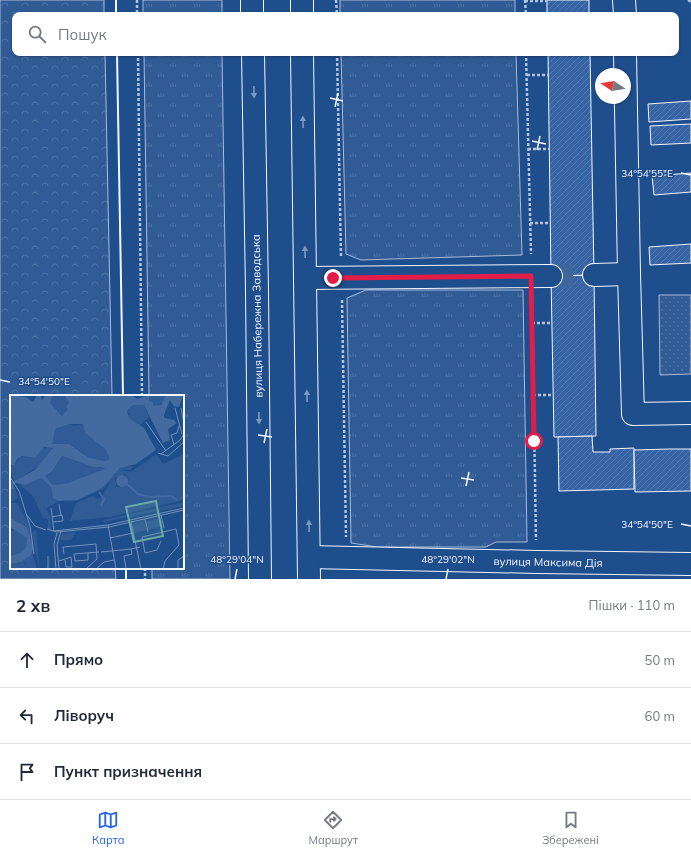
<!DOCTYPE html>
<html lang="uk">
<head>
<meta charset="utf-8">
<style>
  :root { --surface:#fff; --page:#f2f2f3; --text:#1f2937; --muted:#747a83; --line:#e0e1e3; --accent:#2563eb }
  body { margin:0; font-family:Mulish,sans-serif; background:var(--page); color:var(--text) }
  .compass { position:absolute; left:595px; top:68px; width:36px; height:36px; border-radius:50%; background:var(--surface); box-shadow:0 1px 3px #0004; rotate:282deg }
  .stop { position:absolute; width:12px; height:12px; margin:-9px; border:3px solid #e11d48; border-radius:50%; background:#fff }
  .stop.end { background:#e11d48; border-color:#fff; box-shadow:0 1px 4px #0008 }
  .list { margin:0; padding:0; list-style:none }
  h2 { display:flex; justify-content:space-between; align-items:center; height:52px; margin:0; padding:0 16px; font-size:17px }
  h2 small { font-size:13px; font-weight:400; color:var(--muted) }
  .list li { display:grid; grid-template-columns:26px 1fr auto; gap:12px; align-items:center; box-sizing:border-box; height:56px; padding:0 16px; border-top:1px solid var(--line) }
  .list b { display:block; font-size:15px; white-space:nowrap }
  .list em { font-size:13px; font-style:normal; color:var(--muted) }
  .icon { flex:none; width:22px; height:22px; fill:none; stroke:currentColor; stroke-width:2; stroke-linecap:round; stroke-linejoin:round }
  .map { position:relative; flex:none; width:691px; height:579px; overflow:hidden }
  .search { position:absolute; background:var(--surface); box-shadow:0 1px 3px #0004; left:12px; right:12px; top:12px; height:44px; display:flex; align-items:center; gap:10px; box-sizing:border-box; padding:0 14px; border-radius:8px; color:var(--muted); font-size:15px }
  .sheet { height:220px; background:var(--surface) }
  nav { display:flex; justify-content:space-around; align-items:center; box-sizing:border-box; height:56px; border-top:1px solid var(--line); background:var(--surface); font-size:11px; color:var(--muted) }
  nav a { display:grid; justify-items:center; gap:2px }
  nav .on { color:var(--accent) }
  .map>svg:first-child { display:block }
  .grass { fill:url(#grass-tufts); stroke:#a8bbd7 }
  .forest { fill:url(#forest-crowns); stroke:#a8bbd7 }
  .park { fill:url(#park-dots); stroke:#a8bbd7 }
  .building { fill:url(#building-hatch); stroke:#f2f6ff }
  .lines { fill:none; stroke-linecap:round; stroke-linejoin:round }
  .minor-tunnel { stroke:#3f679d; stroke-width:22; stroke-dasharray:22 11; stroke-linecap:butt }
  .minor-casing { stroke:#f2f6ff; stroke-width:24 }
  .major-casing { stroke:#f2f6ff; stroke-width:24 }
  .path { stroke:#b3c4dc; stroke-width:2.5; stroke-dasharray:3 2; stroke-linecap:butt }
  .minor { stroke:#1f4e8c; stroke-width:22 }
  .major { stroke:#1f4e8c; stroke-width:22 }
  .wall { stroke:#f2f6ff; stroke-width:2 }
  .oneway { fill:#7e9ac0 }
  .route { stroke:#e11d48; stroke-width:5 }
  .ticks { fill:none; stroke:#f2f6ff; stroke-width:1.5 }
  .labels { text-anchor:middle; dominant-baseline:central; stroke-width:3; stroke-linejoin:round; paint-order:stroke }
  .street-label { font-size:11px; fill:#f2f6ff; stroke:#1f4e8c }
  .inset-river { fill:none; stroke:#446ba0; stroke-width:2 }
  .inset-road { fill:none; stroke:#7391ba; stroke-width:1 }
  .view { fill:#6aa9a8; fill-opacity:0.15; stroke:#6aa9a8; stroke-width:2 }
  .inset-edge { fill:none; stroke:#f2f6ff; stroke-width:2 }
  .ticks-label { font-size:10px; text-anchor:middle; fill:#f2f6ff; stroke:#1f4e8c; stroke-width:3; stroke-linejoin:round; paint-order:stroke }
</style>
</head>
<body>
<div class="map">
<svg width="691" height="579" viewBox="0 0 691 579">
  <defs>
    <pattern id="grass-tufts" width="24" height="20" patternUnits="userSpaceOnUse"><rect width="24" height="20" fill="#305b95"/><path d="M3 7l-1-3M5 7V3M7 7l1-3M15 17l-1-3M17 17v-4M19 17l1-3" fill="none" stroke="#4e73a5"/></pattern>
    <pattern id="forest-crowns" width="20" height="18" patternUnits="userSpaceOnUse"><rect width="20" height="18" fill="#305b95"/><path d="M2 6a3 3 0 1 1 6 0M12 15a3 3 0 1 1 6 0" fill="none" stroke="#4e73a5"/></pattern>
    <pattern id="park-dots" width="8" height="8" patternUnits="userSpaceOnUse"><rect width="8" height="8" fill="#305b95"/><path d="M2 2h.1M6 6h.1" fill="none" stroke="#4e73a5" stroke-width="1.8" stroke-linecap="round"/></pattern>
    <pattern id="building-hatch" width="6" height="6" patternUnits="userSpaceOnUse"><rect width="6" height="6" fill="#3563a3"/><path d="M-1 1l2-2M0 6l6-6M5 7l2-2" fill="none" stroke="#537ab1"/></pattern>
  </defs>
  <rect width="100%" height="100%" fill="#1f4e8c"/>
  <g class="grass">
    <rect x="143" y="0" width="79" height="15"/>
    <rect x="340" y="0" width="175" height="15"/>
    <path d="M144 53H222L230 579H152V568H183V396H149Z"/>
    <path d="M341 53H516L522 255 361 260 346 254Z"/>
    <path d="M366 290H523L527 542H496L486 547H377L351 543 347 298Z"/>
  </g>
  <path class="forest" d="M0 0H104V15H15V53H105L112 396H11V568H115L116 579H0Z"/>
  <path class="park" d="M659 295H691V374L660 375Z"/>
  <g class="building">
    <rect x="547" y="0" width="42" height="15"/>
    <path d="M548 53H590L594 275 551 276Z"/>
    <path d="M691 101V119L649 122 648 104Z"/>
    <path d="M691 124V143L651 145 650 126Z"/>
    <path d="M691 173V192L654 195 652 176Z"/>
    <path d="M691 244V263L650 265 649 247Z"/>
    <path d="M594 275 596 436 554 437 551 276Z"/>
    <path d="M592 436 593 452H610V449L634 448V489L559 491 558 437Z"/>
    <path d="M670 449H691V491L635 492 634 450Z"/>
  </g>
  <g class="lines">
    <path class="minor-tunnel" d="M551 276 594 275"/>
    <defs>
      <g id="minor">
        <path d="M624 0 625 15"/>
        <path d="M625 53 629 274 633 414 691 413"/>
        <path d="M594 275 629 274"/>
        <path d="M305 278 551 276"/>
        <path d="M309 557 537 562 691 564"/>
      </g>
      <g id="major">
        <path d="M252 0V15"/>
        <path d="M302 0V15"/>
        <path d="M253 53 257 291 260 579"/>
        <path d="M302 53 309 579"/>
      </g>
    </defs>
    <use href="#minor" class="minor-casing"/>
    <use href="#major" class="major-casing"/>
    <g class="path">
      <path d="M137 0V15"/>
      <path d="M336 0 337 15"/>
      <path d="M525 0 526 15"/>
      <path d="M688 0 691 2"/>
      <path d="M525 1H547"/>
      <path d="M138 53 142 396"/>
      <path d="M337 53 341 257"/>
      <path d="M526 53 531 254"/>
      <path d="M527 75H548"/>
      <path d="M528 149H549"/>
      <path d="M530 223H550"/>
      <path d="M532 299 536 540"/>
      <path d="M342 300 346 537"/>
      <path d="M532 323H552"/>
      <path d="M533 395H553"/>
      <path d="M145 568V579"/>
    </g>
    <use href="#minor" class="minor"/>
    <use href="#major" class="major"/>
    <g class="wall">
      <path d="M116 0V15"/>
      <path d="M117 53 123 396"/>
      <path d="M126 568V579"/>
    </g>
  </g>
  <defs><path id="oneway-solid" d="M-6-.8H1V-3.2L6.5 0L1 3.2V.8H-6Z"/></defs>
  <g class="oneway">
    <use href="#oneway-solid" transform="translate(254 92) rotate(89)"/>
    <use href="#oneway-solid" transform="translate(303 122) rotate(-91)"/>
    <use href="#oneway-solid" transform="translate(305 252) rotate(-91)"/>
    <use href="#oneway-solid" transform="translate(307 396) rotate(-91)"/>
    <use href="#oneway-solid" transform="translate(259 418) rotate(89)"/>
    <use href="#oneway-solid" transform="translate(309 526) rotate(-91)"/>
  </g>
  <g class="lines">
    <path class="route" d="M333 278 531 276 534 441"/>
  </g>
  <path class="ticks" d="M330 98 343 101M335 107 338 93M532 141 546 144M537 150 540 136M681 173 691 175M0 380 10 382M258 435 272 437M264 443 267 429M461 478 474 480M466 486 469 472M681 524 691 526M235 579 237 569M446 579 448 569"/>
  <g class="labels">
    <g class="street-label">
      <text transform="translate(257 316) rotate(-91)">вулиця Набережна Заводська</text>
      <text transform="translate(548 562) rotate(1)">вулиця Максима Дія</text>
    </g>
  </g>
  <g transform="translate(10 395)">
    <rect width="174" height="174" fill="#1f4e8c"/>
    <path d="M103 80H106L93 94 69 105 55 107 92 93ZM5 93 8 103 0 107V94ZM174 107V111L94 127 93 125ZM0 108H7L19 130 22 142 23 159V160L17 132 0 123ZM151 123 153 131 138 135 137 126ZM134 126 137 135 124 138 122 129ZM26 135 29 174 22 138ZM66 137 61 145H50L52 139ZM19 165 25 167 26 173 24 174H7L19 173 13 170Z" fill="#305b95"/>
    <path d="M43 0H57L55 2 59 7V14L52 21 40 8ZM139 0H156V3L149 11H143V8L138 5ZM58 29 64 31 73 29 75 38 95 54 100 64 92 66 77 61 60 49 45 50 41 48 45 34ZM39 52 43 54 31 70 4 86 0 72 12 64 30 66 34 54ZM146 59 153 69 174 59V105L100 122 60 126 66 108 83 101 86 104 92 102 107 75 113 72 123 71 121 75H110L121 77ZM115 79 119 85 112 92H107L105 83ZM52 61 83 72H92L95 75 58 88 43 90 35 81 42 76ZM31 83 41 92 43 103 48 106 36 114 40 120 41 136 38 135V124L33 123 23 101 10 90ZM8 135 17 143 16 152 10 158 0 161V136Z" fill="#305b95" fill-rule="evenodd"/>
    <path d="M123 10H134L139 22 129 31 118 23 120 19 117 17ZM39 52 34 54 35 61 30 66 19 67 12 64 4 71 10 62 23 63 31 54ZM108 92 104 105 93 114 94 109 90 111 93 105 101 100 102 94ZM22 156 25 167 13 168 19 173 0 174V169L11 167Z" fill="#305b95"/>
    <path d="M0 0 16 2 23 7 27 0 31 1 32 6 35 0H43L40 8 52 21 58 14 56 12 59 7 55 2 57 0H121L127 4 139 0V5L143 8V11L151 10 156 0H173L169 12 164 11 160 5 154 20V23L164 25 167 28 158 34 160 45 153 48 134 10H123L117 16 119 23 134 33 146 55 126 69 110 73 92 93 67 105 48 106 43 103 41 92 31 83 15 90 6 88 3 90 5 94H0V88L25 75 43 53 34 52 25 63 12 61 7 64 4 71 0 69ZM59 29H73L75 38 95 54 100 64 94 66 78 62 59 49H42L45 34ZM52 61 83 72H92L95 74 58 88 43 90 35 81 42 76ZM106 86a6 6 0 1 1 12 0a6 6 0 1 1-12 0ZM0 123 17 132 23 153 21 160 11 167 0 169V161L10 158 16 152 17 143 0 132Z" fill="#446ba0" fill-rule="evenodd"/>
    <path class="inset-river" d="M117 89 128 99 141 102 161 101 167 105M89 97 94 104 91 111"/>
    <path class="inset-road" d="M165 13 172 39M171 13 174 29M136 27 156 56M164 49 161 40 167 38 169 31M148 58 158 61 174 47M151 59 170 45 174 39M0 82 9 96 20 131 24 159M49 109 51 121M41 113 44 136 98 130M16 119 25 131 36 135M151 120 154 133M42 122 52 120 53 126 43 127M135 124 138 137M121 127 131 174M99 132 174 115M37 134 47 137 99 132M100 143 123 138M151 146 147 155 135 158 132 142 166 134 169 150 155 166 153 174M91 157 121 154M78 158V165L65 166 64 159 89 157M54 159 53 152 86 149 87 164 76 174M49 166 61 162 62 172H56L55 165M36 174 38 173V161M46 174 44 149 47 138M49 174 47 150 51 136M86 174 94 167 104 165M106 174 98 130 174 113M116 174 114 161 122 159 121 154 130 152M168 174V165L174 161"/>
    <path class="view" d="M146 106 153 141 124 147 116 112Z"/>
    <rect width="174" height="174" class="inset-edge"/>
  </g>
  <g class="ticks-label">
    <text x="647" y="177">34°54'55"E</text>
    <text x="44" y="385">34°54'50"E</text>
    <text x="647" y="528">34°54'50"E</text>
    <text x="237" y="563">48°29'04"N</text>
    <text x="448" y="563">48°29'02"N</text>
  </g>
</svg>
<svg class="compass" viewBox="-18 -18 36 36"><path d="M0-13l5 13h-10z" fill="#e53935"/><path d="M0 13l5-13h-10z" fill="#747a83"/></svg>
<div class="stop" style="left:534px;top:441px"></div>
<div class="stop end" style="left:333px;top:278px"></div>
<div class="search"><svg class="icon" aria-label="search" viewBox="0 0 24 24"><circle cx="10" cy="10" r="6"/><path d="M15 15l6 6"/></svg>Пошук</div>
</div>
<section class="sheet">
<h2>2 хв<small>Пішки · 110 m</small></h2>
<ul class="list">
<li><svg class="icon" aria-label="ahead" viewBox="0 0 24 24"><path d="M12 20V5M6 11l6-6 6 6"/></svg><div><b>Прямо</b></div><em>50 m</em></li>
<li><svg class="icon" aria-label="left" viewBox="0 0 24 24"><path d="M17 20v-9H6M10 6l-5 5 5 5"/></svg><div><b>Ліворуч</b></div><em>60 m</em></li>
<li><svg class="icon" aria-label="arrive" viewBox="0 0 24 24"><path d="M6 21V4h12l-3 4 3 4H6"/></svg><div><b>Пункт призначення</b></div></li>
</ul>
</section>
<nav>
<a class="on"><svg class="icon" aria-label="map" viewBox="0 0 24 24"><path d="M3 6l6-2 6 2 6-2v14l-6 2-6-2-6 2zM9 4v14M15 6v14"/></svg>Карта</a>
<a><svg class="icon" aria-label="directions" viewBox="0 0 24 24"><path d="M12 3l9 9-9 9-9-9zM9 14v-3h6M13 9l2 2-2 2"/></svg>Маршрут</a>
<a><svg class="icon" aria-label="saved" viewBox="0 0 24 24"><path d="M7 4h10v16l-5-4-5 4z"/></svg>Збережені</a>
</nav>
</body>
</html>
